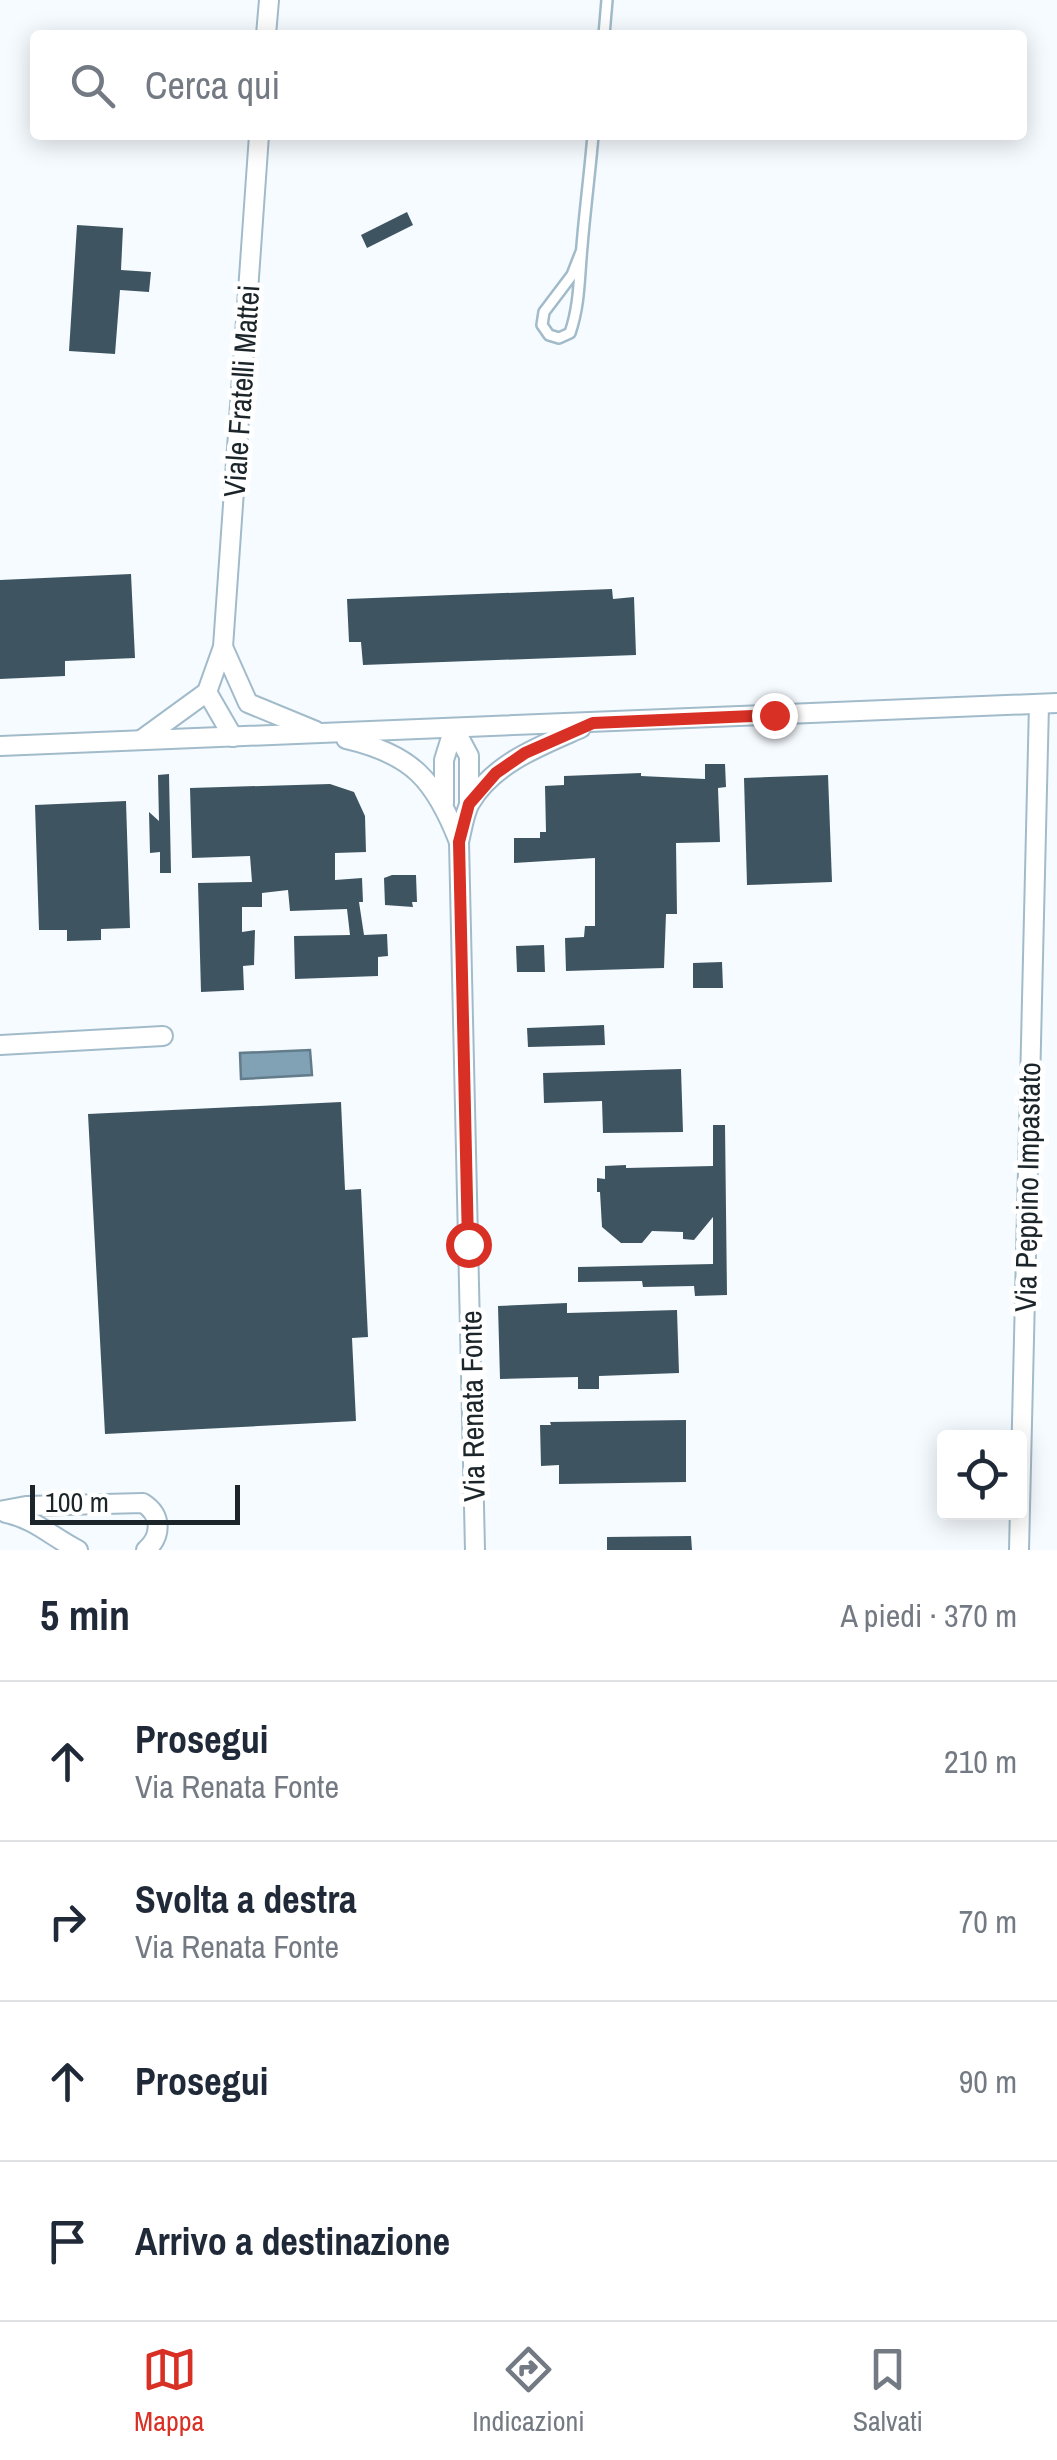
<!DOCTYPE html>
<html lang="it">
<head>
<meta charset="utf-8">
<style>
  :root { --surface:#fff; --page:#f2f2f3; --text:#1f2937; --muted:#747a83; --line:#e0e1e3; --accent:#d93025 }
  body { margin:0; font-family:"Archivo Narrow",sans-serif; background:var(--page); color:var(--text) }
  .controls { position:absolute; right:30px; bottom:30px; display:grid; overflow:hidden; border-radius:10px; box-shadow:0 5px 25px #0003 }
  .controls button { width:90px; height:90px; display:grid; place-items:center; padding:0; border:0; border-bottom:2px solid var(--line); background:var(--surface); color:var(--text); font:50px sans-serif }
  .scale { position:absolute; left:30px; bottom:25px; width:210px; box-sizing:border-box; padding-left:10px; border:5px solid #1b252a; border-top:0; font-size:28px; line-height:35px; white-space:nowrap; color:#1b252a; -webkit-text-stroke:8px #fff; paint-order:stroke }
  .stop { position:absolute; width:30px; height:30px; margin:-22px; border:8px solid #d93025; border-radius:50%; background:#fff }
  .stop.end { background:#d93025; border-color:#fff; box-shadow:0 2px 10px #0008 }
  .list { margin:0; padding:0; list-style:none }
  h2 { display:flex; justify-content:space-between; align-items:center; height:130px; margin:0; padding:0 40px; font-size:42px }
  h2 small { font-size:32px; font-weight:400; color:var(--muted) }
  .list li { display:grid; grid-template-columns:65px 1fr auto; gap:30px; align-items:center; box-sizing:border-box; height:160px; padding:0 40px; border-top:2px solid var(--line) }
  .list b { display:block; font-size:38px; white-space:nowrap }
  .list p { margin:0; font-size:32px; white-space:nowrap; color:var(--muted) }
  .list em { font-size:32px; font-style:normal; color:var(--muted) }
  .icon { flex:none; width:55px; height:55px; fill:none; stroke:currentColor; stroke-width:2; stroke-linecap:round; stroke-linejoin:round }
  .map { position:relative; flex:none; width:1057px; height:1550px; overflow:hidden }
  .search { position:absolute; background:var(--surface); box-shadow:0 5px 25px #0003; left:30px; right:30px; top:30px; height:110px; display:flex; align-items:center; gap:25px; box-sizing:border-box; padding:0 35px; border-radius:10px; color:var(--muted); font-size:38px }
  .sheet { height:770px; background:var(--surface) }
  nav { display:flex; justify-content:space-around; align-items:center; box-sizing:border-box; height:140px; border-top:2px solid var(--line); background:var(--surface); font-size:28px; color:var(--muted) }
  nav a { display:grid; justify-items:center; gap:5px }
  nav .on { color:var(--accent) }
  .map>svg:first-child { display:block }
  .water { fill:#81a2b5; stroke:#627c8b; stroke-width:2.5 }
  .building { fill:#3e5561 }
  .lines { fill:none; stroke-linecap:round; stroke-linejoin:round }
  .service-casing { stroke:#a2bbca; stroke-width:14 }
  .minor-casing { stroke:#a2bbca; stroke-width:22 }
  .service { stroke:#fff; stroke-width:9 }
  .minor { stroke:#fff; stroke-width:18 }
  .route { stroke:#d93025; stroke-width:12 }
  .labels { text-anchor:middle; dominant-baseline:central; stroke-width:10; stroke-linejoin:round; paint-order:stroke }
  .street-label { font-size:30px; fill:#1b252a; stroke:#fff }
</style>
</head>
<body>
<div class="map">
<svg width="1057" height="1550" viewBox="0 0 1057 1550">
  <rect width="100%" height="100%" fill="#f6fbff"/>
  <path class="water" d="M310 1050 312 1075 241 1079 240 1053Z"/>
  <g class="building">
    <path d="M407 212 413 225 367 248 361 235Z"/>
    <path d="M77 225 123 228 121 270 151 272 149 292 120 290 115 354 69 351Z"/>
    <path d="M131 574 135 658 65 661V676L0 679V580Z"/>
    <path d="M612 589 613 599 634 597 636 655 363 665 361 642H349L347 599Z"/>
    <path d="M705 764H725L726 787 718 788 720 842 676 843 677 914H666L664 968 566 971 565 938 584 937 585 926H595V858L514 863V838H540V832H546L545 786 564 785V776L641 773V776L705 779Z"/>
    <path d="M169 774 171 873H160V852L150 853 149 812 159 821 158 775Z"/>
    <path d="M828 775 832 882 747 885 744 778Z"/>
    <path d="M330 784 354 792 365 816 366 852 335 853V880L362 878 363 902H359L364 935 387 934 388 956 378 957V976L295 979 294 936 350 935 347 909 290 911 288 890 262 893V907H242V932L255 930 254 965 243 966 244 990 201 992 198 883 252 882 250 856 192 858 190 788Z"/>
    <path d="M126 801 130 928 101 929V940L67 941V930H39L35 805Z"/>
    <path d="M392 875H416L417 902H412L413 907 385 905 384 878Z"/>
    <path d="M544 945 545 972H517L516 946Z"/>
    <path d="M722 962 723 988H693V963Z"/>
    <path d="M604 1025 605 1045 528 1047 527 1028Z"/>
    <path d="M681 1069 683 1132 603 1133 602 1101 544 1103 543 1073Z"/>
    <path d="M341 1102 345 1190 361 1189 368 1337 352 1338 356 1421 105 1434 88 1114Z"/>
    <path d="M713 1125H725L727 1295 695 1296 694 1286 643 1287 642 1281 578 1282V1267L713 1264V1217L694 1240 683 1239V1232L652 1231 642 1243H621L602 1227 600 1192H597V1178L605 1179V1166L626 1165V1168L713 1166Z"/>
    <path d="M567 1303V1313L677 1310 679 1373 599 1376V1389H578V1377L500 1379 498 1306Z"/>
    <path d="M686 1420V1482L559 1484V1465L541 1466 540 1425H551L550 1422Z"/>
    <path d="M691 1536 692 1550H607V1537Z"/>
  </g>
  <g class="lines">
    <defs>
      <g id="service">
        <path d="M604 35 607 0"/>
        <path d="M581 252 572 275 544 312 542 325 549 335 559 338 570 333C580 304 579 276 582 246 585 209 590 172 593 135"/>
      </g>
      <g id="minor">
        <path d="M266 35 269 0"/>
        <path d="M223 647 259 135"/>
        <path d="M207 692 233 737"/>
        <path d="M346 739C412 754 435 780 459 842 462 830 464 814 470 803 494 763 540 746 581 728"/>
        <path d="M141 740 207 692 223 647 248 703 316 731"/>
        <path d="M0 746 1057 703"/>
        <path d="M444 803V760L454 728 469 756V804"/>
        <path d="M459 842 475 1550"/>
        <path d="M0 1045 163 1036"/>
        <path d="M0 1511 26 1506 143 1503C162 1515 162 1536 146 1550"/>
        <path d="M6 1513C35 1519 52 1537 78 1550"/>
        <path d="M1019 1550 1039 704"/>
      </g>
    </defs>
    <use href="#service" class="service-casing"/>
    <use href="#minor" class="minor-casing"/>
    <use href="#service" class="service"/>
    <use href="#minor" class="minor"/>
  </g>
  <g class="lines">
    <path class="route" d="M468 1244 459 842 469 804 496 773 525 753 593 723 774 715"/>
  </g>
  <g class="labels">
    <g class="street-label">
      <text transform="translate(241 391) rotate(-86)">Viale Fratelli Mattei</text>
      <text transform="translate(1027 1187) rotate(-89)">Via Peppino Impastato</text>
      <text transform="translate(472 1406) rotate(-91)">Via Renata Fonte</text>
    </g>
  </g>
</svg>
<div class="controls">
<button><svg class="icon" aria-label="locate" viewBox="0 0 24 24"><circle cx="12" cy="12" r="6"/><path d="M12 2v4M12 18v4M2 12h4M18 12h4"/></svg></button>
</div>
<div class="scale">100 m</div>
<div class="stop" style="left:468px;top:1244px"></div>
<div class="stop end" style="left:774px;top:715px"></div>
<div class="search"><svg class="icon" aria-label="search" viewBox="0 0 24 24"><circle cx="10" cy="10" r="6"/><path d="M15 15l6 6"/></svg>Cerca qui</div>
</div>
<section class="sheet">
<h2>5 min<small>A piedi · 370 m</small></h2>
<ul class="list">
<li><svg class="icon" aria-label="ahead" viewBox="0 0 24 24"><path d="M12 20V5M6 11l6-6 6 6"/></svg><div><b>Prosegui</b><p>Via Renata Fonte</p></div><em>210 m</em></li>
<li><svg class="icon" aria-label="right" viewBox="0 0 24 24"><path d="M7 20v-9h11M14 6l5 5-5 5"/></svg><div><b>Svolta a destra</b><p>Via Renata Fonte</p></div><em>70 m</em></li>
<li><svg class="icon" aria-label="ahead" viewBox="0 0 24 24"><path d="M12 20V5M6 11l6-6 6 6"/></svg><div><b>Prosegui</b></div><em>90 m</em></li>
<li><svg class="icon" aria-label="arrive" viewBox="0 0 24 24"><path d="M6 21V4h12l-3 4 3 4H6"/></svg><div><b>Arrivo a destinazione</b></div></li>
</ul>
</section>
<nav>
<a class="on"><svg class="icon" aria-label="map" viewBox="0 0 24 24"><path d="M3 6l6-2 6 2 6-2v14l-6 2-6-2-6 2zM9 4v14M15 6v14"/></svg>Mappa</a>
<a><svg class="icon" aria-label="directions" viewBox="0 0 24 24"><path d="M12 3l9 9-9 9-9-9zM9 14v-3h6M13 9l2 2-2 2"/></svg>Indicazioni</a>
<a><svg class="icon" aria-label="saved" viewBox="0 0 24 24"><path d="M7 4h10v16l-5-4-5 4z"/></svg>Salvati</a>
</nav>
</body>
</html>
